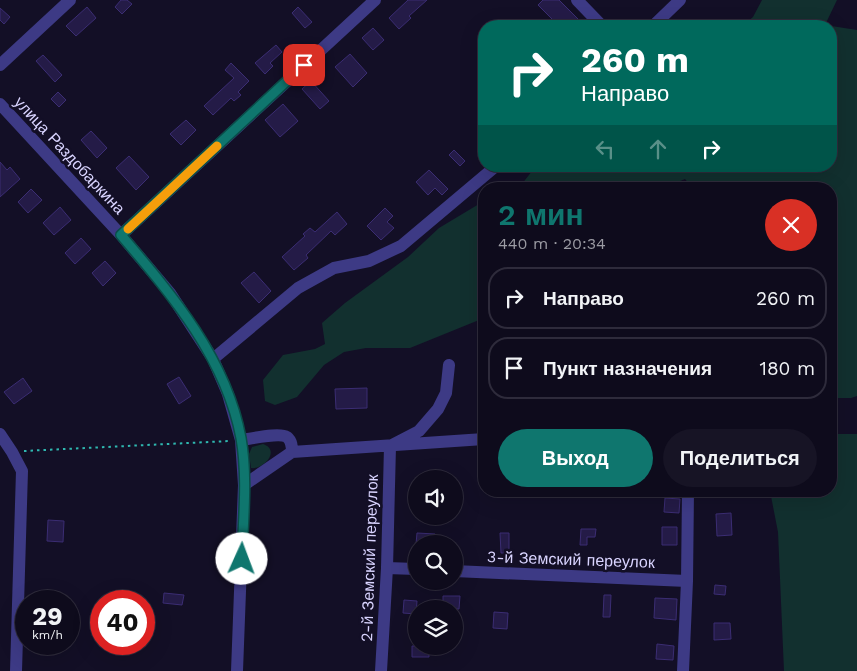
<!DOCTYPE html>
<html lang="ru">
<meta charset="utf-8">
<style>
:root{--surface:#0e0b1c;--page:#171425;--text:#f1f3f6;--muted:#9b9ba3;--line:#2e2b3b;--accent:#0f766e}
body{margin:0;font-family:"Work Sans",sans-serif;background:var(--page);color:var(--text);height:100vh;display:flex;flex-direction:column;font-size:19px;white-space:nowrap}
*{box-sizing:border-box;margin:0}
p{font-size:16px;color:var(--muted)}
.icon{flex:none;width:28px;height:28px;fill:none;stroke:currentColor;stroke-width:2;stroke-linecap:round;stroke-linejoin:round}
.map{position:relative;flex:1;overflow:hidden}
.side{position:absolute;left:478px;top:182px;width:359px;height:315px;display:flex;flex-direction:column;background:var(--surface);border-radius:20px;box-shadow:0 5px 20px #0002,0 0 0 1px var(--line)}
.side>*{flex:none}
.hud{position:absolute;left:478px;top:20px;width:359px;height:152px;border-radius:20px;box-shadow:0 5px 20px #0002,0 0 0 1px var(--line);background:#00695c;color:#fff;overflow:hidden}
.controls{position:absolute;left:408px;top:470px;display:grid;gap:10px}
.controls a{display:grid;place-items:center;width:55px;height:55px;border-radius:50%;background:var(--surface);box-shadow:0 5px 20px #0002,0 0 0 1px var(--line);font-size:25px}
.speed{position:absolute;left:15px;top:590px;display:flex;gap:10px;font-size:25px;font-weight:700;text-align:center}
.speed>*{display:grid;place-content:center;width:65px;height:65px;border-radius:50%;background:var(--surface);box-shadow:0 5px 20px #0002,0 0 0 1px var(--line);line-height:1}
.speed small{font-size:12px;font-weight:400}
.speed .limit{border:8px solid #d22;background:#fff;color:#111}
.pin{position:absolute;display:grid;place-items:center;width:42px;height:42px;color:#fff;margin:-21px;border-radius:10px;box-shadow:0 2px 8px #0006}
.me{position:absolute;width:55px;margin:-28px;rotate:2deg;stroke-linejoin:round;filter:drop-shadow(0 0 4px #0008)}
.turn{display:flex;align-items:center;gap:18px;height:105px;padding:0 20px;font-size:22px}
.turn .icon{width:65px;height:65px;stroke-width:2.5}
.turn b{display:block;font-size:35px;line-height:42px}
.lanes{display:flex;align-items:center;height:48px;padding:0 20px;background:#0003;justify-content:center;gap:25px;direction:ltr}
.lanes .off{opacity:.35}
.round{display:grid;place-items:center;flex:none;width:52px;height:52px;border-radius:26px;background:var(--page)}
.overview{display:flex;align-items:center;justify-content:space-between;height:85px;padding:0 20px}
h1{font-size:30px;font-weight:600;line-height:38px;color:var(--accent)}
.action{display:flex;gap:10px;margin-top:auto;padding:10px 20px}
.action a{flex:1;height:58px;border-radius:30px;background:var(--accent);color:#fff;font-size:20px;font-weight:600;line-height:58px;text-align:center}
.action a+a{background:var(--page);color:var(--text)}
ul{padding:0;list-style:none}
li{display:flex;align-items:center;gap:15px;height:62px;margin:0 10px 8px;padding:0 10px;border:2px solid var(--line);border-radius:20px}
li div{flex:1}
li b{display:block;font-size:19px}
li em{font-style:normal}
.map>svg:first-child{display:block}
.green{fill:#12302f}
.building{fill:#241b47;stroke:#3b2d73}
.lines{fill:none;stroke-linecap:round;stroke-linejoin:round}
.path{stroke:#2fb8b0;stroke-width:2;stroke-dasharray:2.5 4;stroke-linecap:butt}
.minor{stroke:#3d3a85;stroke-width:12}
.route-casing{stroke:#0a4d48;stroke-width:12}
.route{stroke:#0f766e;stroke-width:9}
.slow{stroke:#f59e0b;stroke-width:9}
.labels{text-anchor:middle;stroke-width:5;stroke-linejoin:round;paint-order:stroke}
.street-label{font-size:16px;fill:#d9d4ff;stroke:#130f26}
</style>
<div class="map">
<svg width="857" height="671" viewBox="0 0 857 671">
<rect width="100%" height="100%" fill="#130f26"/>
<path class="green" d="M762,0H837L825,25L857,30V396L851,398H830V189H694L685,179L661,189H518L536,166H830V26H742L753,17Z
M484,201V318L410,348H366L344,352L324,365L297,397L275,405L265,401L263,380L283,355L315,349L325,344L322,323L345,303L408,257L439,228Z
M830,434H857V671H784L778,532L770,491H830Z
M263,444C281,450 264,470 251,468L249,454L252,447Z"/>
<path class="building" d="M121,0H127L132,4L122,14L115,7Z
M408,0H427L409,16L411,18L399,29L389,18Z
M543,0H559L580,21L575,26H559L538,5Z
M87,7L96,18L76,36L66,26Z
M298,7L312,22L305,28L292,13Z
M0,8L10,17L4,24L0,20Z
M373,28L384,40L373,50L362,38Z
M276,45L282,52L270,63L273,66L265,74L255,63Z
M350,54L367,73L353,87L335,67Z
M43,55L62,75L55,82L36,61Z
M231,63L249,81L238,92L241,95L234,101L231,98L213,115L204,106L234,78L225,70Z
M311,81L329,101L320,109L302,89Z
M58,92L66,100L59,107L51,99Z
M283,104L298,121L280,137L265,120Z
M186,120L196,130L181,145L170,134Z
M91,131L107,148L97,158L81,140Z
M454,150L465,161L460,166L449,155Z
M129,156L149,177L136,190L116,168Z
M0,162L7,170L10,167L20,179L0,197Z
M429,170L448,189L442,195L435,188L428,195L416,182Z
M31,189L42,200L28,213L18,202Z
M60,207L71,220L54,235L43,223Z
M385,208L393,216L387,222L394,228L381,240L367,226Z
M337,212L347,224L335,235L331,231L306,255L308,258L294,270L282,257L305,236L303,234L310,228L315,232Z
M81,238L91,249L75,264L65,253Z
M105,261L116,273L103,286L92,273Z
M254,272L271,291L259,303L241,283Z
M179,377L191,396L179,404L167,384Z
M23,378L32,391L14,404L4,392Z
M367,388V408L336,409L335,389Z
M665,498L680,499L679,513L664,512Z
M731,513L732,535L717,536L716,514Z
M48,520L64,521L63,542L47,541Z
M662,527H677V545H662Z
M581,529H596L595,537H587V545H580Z
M417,533L435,534V544H416Z
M500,533H509V553H501Z
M715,585L726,586L725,595L714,594Z
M164,593L184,595L182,605L163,603Z
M604,595H611L610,617H603Z
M443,596H460L459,609H443Z
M655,598L677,599L676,620L654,618Z
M404,600L417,601L416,614L403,613Z
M494,612L508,613L507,629L493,628Z
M714,623H730L731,639L714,640Z
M657,644L674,646L673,660L656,659Z
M412,646H429V657H412Z"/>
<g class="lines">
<path class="path" d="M24,451L229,441"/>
<path class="minor" d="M577,0L602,26
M653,26L680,0
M0,65L70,0
M0,104L121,235L170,293L213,359L228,394L241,440L244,485L237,671
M121,235L375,0
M213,359L298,288L334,268L369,261L401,246L496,166
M0,434L12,452L22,471L16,671
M241,440C251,439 279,432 287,437C292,441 292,447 292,452
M244,485L292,452L484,439
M387,568L416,569
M454,571L687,581
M381,671L387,568L390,446L419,431L438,409L446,393L449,365
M683,671L687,581L688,491"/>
</g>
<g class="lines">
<g class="route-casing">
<path id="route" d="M242,559C243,520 248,478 241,438C226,358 172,295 121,235L304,65"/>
</g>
<use href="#route" class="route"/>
<path class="slow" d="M128,229L217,146"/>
</g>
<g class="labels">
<g class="street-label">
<text transform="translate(70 155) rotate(47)" y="6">улица Раздобаркина</text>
<text transform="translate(369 558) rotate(-88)" y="6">2-й Земский переулок</text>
<text transform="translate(571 559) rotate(2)" y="6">3-й Земский переулок</text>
</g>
</g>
</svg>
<div class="controls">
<a><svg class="icon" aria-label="sound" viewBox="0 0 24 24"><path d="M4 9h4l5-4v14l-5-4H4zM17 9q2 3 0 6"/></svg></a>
<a><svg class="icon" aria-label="search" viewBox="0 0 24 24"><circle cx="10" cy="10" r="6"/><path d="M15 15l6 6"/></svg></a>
<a><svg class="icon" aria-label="layers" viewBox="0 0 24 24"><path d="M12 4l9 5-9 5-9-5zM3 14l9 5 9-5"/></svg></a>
</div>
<div class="speed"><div>29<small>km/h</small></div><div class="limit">40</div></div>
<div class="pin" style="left:304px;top:65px;background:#d93025"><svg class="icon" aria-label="arrive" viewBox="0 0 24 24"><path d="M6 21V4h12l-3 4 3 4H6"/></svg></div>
<svg class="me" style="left:242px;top:559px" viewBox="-20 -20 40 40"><circle r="19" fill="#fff"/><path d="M0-13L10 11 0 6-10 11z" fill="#0f766e"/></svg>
<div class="hud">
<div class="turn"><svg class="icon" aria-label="right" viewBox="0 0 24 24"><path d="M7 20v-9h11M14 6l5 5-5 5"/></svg><div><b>260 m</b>Направо</div></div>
<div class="lanes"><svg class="icon off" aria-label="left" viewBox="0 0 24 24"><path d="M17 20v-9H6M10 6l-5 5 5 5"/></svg><svg class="icon off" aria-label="ahead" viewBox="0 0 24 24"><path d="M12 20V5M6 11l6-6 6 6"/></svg><svg class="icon" aria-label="right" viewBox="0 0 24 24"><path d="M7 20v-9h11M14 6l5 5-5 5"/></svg></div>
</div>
<section class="side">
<div class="overview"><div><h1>2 мин</h1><p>440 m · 20:34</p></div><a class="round" style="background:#d93025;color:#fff"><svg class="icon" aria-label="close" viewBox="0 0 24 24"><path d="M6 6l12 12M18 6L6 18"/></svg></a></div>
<ul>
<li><svg class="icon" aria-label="right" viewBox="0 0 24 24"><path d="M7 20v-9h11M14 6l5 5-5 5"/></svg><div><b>Направо</b></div><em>260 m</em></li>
<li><svg class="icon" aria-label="arrive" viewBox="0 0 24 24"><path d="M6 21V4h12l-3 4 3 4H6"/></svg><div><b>Пункт назначения</b></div><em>180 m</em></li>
</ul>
<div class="action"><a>Выход</a><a>Поделиться</a></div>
</section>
</div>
